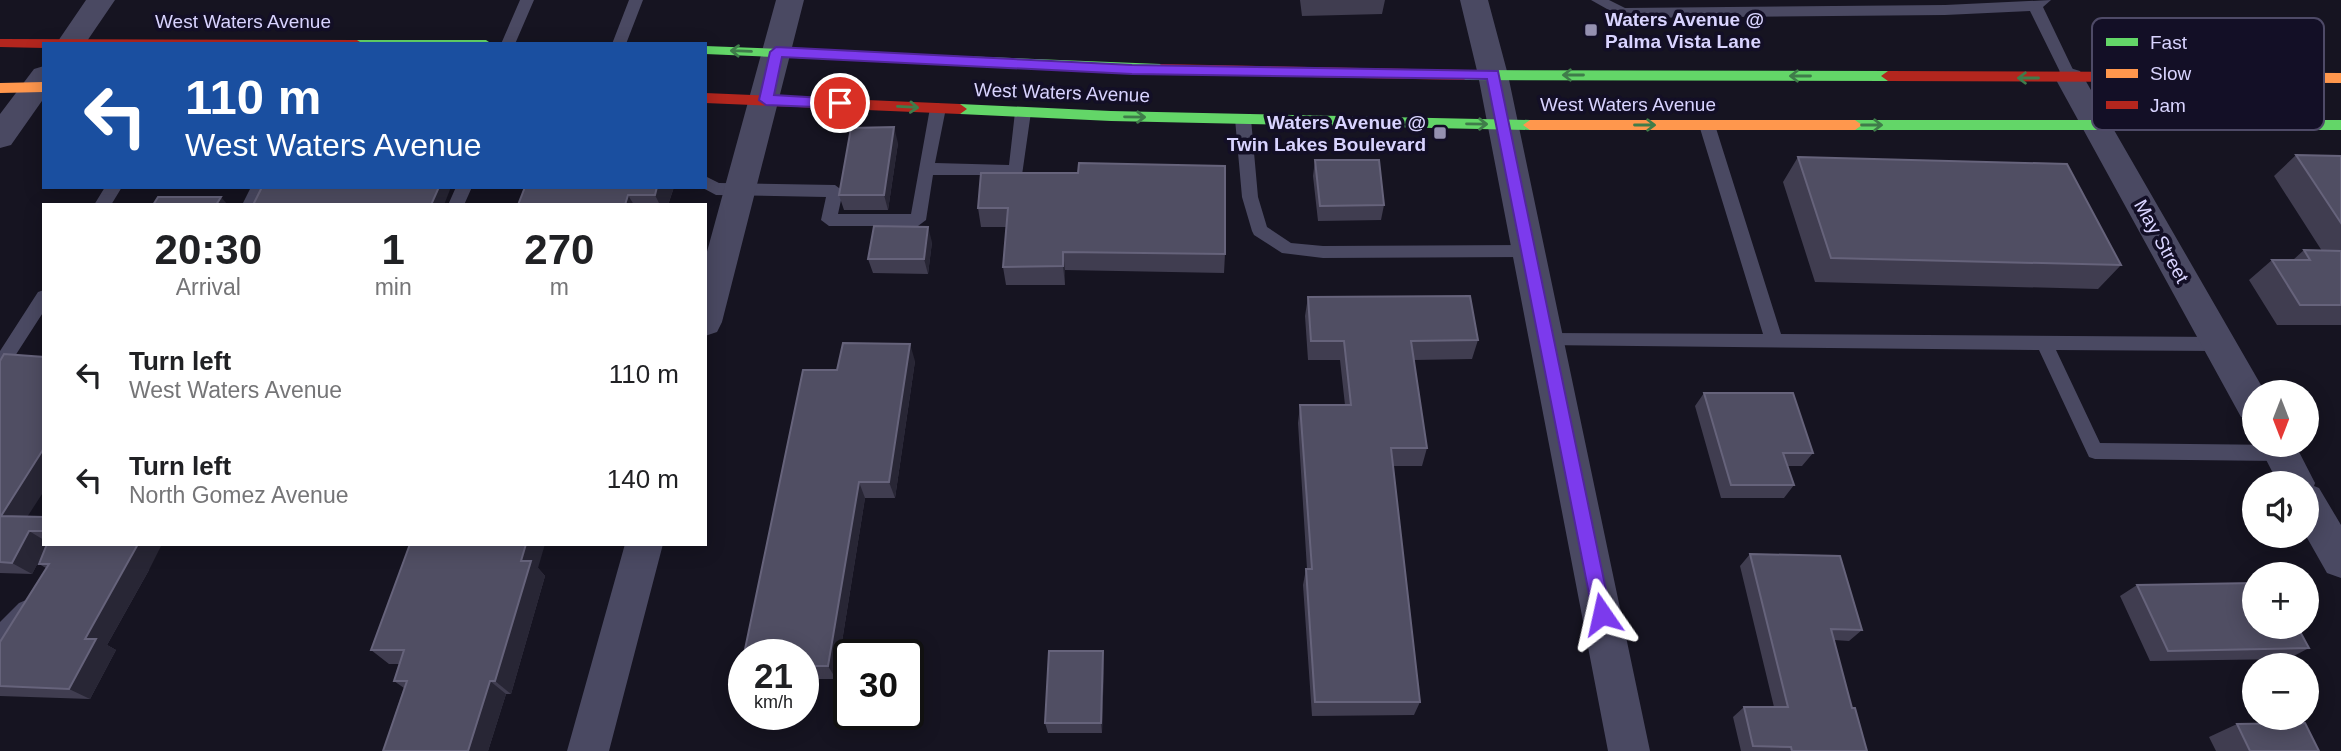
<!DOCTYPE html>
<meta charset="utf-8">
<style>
:root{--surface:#fff;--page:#f2f2f2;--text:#202124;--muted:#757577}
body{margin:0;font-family:Arial,sans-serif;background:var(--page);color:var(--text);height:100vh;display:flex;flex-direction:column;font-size:26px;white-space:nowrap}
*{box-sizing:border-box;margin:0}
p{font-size:23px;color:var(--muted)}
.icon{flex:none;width:38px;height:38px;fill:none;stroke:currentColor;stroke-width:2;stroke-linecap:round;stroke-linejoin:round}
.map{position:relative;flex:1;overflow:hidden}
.sheet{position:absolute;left:42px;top:203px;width:665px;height:343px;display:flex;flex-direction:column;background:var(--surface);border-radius:0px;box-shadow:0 4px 18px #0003}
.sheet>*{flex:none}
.guide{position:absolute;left:42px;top:42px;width:665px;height:147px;border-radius:0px;box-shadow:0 4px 18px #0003;background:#1a4fa0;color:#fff;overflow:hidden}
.needle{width:46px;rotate:180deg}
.tools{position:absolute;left:2242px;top:380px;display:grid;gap:14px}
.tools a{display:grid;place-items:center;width:77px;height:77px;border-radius:50%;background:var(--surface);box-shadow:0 4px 18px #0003;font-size:35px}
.speed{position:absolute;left:728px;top:639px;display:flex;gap:14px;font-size:35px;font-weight:700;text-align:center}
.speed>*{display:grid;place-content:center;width:91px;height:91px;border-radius:50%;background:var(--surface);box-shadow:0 4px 18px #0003;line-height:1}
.speed small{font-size:18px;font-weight:400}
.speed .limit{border:4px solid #111;border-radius:10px;background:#fff;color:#111}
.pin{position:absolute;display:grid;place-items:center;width:60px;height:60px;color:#fff;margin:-30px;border:4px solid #fff;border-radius:50%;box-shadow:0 2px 7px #0007}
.me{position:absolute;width:77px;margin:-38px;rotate:349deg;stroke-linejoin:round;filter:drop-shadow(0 0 5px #0008)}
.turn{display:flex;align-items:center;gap:24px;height:147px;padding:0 28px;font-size:32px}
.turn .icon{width:91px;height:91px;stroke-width:2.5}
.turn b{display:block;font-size:49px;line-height:60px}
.eta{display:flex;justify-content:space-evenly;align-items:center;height:119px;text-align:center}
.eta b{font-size:42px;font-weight:700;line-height:49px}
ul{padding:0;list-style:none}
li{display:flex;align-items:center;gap:21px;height:105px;padding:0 28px}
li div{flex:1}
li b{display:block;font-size:26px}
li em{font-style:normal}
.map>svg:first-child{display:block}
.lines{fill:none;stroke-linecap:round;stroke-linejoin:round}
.lane{fill:#4a4962;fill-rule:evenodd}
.street{fill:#4a4962;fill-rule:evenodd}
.fast{fill:#63d668;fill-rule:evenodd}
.slow{fill:#ff974d;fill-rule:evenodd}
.jam{fill:#b3261e;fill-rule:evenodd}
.wall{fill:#403d50}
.shaded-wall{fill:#282635}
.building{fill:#504e63;stroke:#66637b;stroke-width:2}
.oneway{stroke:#3f7c4a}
.route{fill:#7c3aed;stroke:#51269a;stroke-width:2}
.poi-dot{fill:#9591b1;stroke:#130f26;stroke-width:2.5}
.labels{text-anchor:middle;stroke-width:7;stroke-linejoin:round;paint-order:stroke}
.poi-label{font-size:19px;font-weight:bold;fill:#d9d4ff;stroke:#130f26;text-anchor:start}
.street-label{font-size:19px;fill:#d9d4ff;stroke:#130f26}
.key{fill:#130f26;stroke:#4e4a67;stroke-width:2}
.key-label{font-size:19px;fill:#d9d4ff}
</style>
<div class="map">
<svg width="2341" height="751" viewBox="0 0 2341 751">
<rect width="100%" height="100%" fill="#161421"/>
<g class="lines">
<path class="lane" d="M520,0H534L515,44H501Z
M629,0H643L626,44H612Z
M1591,0H1609L1625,8L1945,5L2051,0L2043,7L2077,78L2075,82H2065L2030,11L1945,15L1623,18Z
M938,103L946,108L935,163L1009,165L1015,112L1018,108H1028L1031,112L1022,175H933L926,220L918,226H829L821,220L826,197L716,195L701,187H705V176L719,183L835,185L843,191L838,214H911L930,108Z
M1243,114L1251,119L1258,197L1267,227L1291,243L1323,246L1529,245L1537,251L1529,257L1323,258L1282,253L1254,235L1252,231L1242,197L1235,119Z
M1707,120L1715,125L1781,334L2220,337L2226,339L2229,344L2226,349L2220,351L2056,350L2100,443L2281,445L2287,447L2290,453L2287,459L2281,461L2095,459L2089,457L2039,350L1541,345L1538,340L1541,335L1547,333L1763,334L1699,125Z
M105,187H122L111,205H94Z
M251,187H267L258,205H242Z
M456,187H472L464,205H448Z
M44,290V311L6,370L0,372V351L38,292Z
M26,600L33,603L36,609C30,622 13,640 0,645V622L19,603Z"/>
<path class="street" d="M86,0H115L85,44H56Z
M776,0H804L722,322L717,332L705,336V259Z
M1460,0H1488L1508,75L1650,751H1608L1478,75Z
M44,66V98L11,145L0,148V114L34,69Z
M2070,68L2080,71L2265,392H2254V421L2241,417L2055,78L2060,71Z
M2258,444H2295L2315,483L2314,486L2319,488L2341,525V578L2327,573L2306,536V483H2278Z
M625,544H663L609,751H567Z"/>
<path class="fast" d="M357,40H486L492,44H351Z
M705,46L1161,64L1168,69L1161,74L705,54Z
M1464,70L1888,71L1895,76L1888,81L1464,80L1457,75Z
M960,104L1111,111L1530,120L1537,125L1530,130L1111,121L960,114L953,109Z
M1855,120H2341V130H1855L1848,125Z"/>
<path class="slow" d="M2167,72L2341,73V83L2167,82L2160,77Z
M44,82V92L0,93V83Z
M1530,120H1855L1862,125L1855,130H1530L1523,125Z"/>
<path class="jam" d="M0,39L357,40L363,44H44V48L0,47Z
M1161,64L1464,70L1471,75L1464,80L1161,74L1154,69Z
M1888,71L2167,72L2174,77L2167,82L1888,81L1881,76Z
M705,93L960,104L967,109L960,114L705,103Z"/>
</g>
<path class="wall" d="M1300,0H1385L1382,14L1302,16Z
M898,143L888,210H844L839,195Z
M2296,155L2341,156V325H2277L2249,280L2272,260H2293L2304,250L2322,251L2274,176Z
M1798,157L2121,265L2098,289L1815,282L1783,182Z
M1315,160L1384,205L1381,220L1318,221L1313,176Z
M981,173L1225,254L1224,273L1065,270V285H1006L1003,267L1006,227H981L978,208Z
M674,187L668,205H518Z
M932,242L928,274L873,273L868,259Z
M1308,297L1478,340L1472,359L1414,360L1427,448L1422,466H1393L1420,702L1414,715L1312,716L1303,585L1306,569H1307L1298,423L1300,405H1345L1340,360H1308L1305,316Z
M0,361L28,516L44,517V544L149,570L107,645L116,650L90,699L0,696V642L46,568L39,564L45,549L32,574L0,573Z
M915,361L895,498H865L836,679H803V654L837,370Z
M1704,393L1813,453L1802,466H1787L1794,485L1784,498H1721L1695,406Z
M1750,554L1862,630L1849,641L1834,640L1852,708L1867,751H1741L1733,717L1744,707H1774L1740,566Z
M538,568L545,576L511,694H506L488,751H383L404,688L394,681L400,664H389L371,650Z
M2137,585L2309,648L2288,659L2150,661L2120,596Z
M1104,662L1102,733H1048L1045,723Z
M2237,724L2319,751H2216L2209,737Z"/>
<path class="shaded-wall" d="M894,127L898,143L888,210L884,195Z
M439,187H451L444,205H431Z
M657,187H674L668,205H660L655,195Z
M628,195L634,205H625Z
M221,197L228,205H216Z
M928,227L932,242L928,274L924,259Z
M1063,252L1065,270V285L1063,266Z
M910,344L915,361L895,498L889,482Z
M44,448V491L20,528L1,516Z
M859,482L865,498L836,679L828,666Z
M29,531L44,540V544H48L32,574L12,563Z
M138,544H162L149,570L107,645L116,650L90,699L69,689L85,639Z
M526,544H545L538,568L545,576L511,694L495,681L521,561Z
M1103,651L1104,662L1102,733L1101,723Z
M490,681L506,694L488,751H468Z"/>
<path class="building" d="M894,127L884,195H839L851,128Z
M2296,155L2341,156V223Z
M1798,157L2067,164L2121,265L1831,258Z
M1315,160H1379L1384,205L1320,206Z
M1079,163L1225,166V254L1063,252V266L1003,267L1008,208H978L981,173H1078Z
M262,187H439L431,205H253Z
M525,187H657L655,195H628L625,205H518Z
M158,197H221L216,205H153Z
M874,226L928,227L924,259H868Z
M2304,250L2341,251V305H2300L2272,260H2310Z
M1470,296L1478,340L1411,341L1427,448H1391L1420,702H1315L1306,569H1312L1300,405H1351L1344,341H1311L1308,297Z
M843,343L910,344L889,482H859L828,666H803V654H744L803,370H837Z
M4,354L44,357V448L1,516L44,517V531H29L12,563L0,562V361Z
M1704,393H1793L1813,453H1783L1794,485H1731Z
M47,544H138L85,639H96L69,689L0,686V642L49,564H39Z
M410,544H526L521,561H531L495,681H490L468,751H383L407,681H394L404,650H371Z
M1750,554L1840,556L1862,630L1831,629L1852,708H1855L1867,751H1792L1791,747L1753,746L1744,707H1788Z
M2254,583V626H2297L2309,648L2168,651L2137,585Z
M1049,651H1103L1101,723H1045Z
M2305,723L2319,751H2250L2237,724Z"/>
<defs><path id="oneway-shaft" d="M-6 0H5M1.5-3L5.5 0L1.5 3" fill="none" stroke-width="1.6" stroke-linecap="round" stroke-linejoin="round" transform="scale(1.75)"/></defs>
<g class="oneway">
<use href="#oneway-shaft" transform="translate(741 51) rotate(-178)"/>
<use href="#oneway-shaft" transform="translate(1573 75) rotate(-180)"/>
<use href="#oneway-shaft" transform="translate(1800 76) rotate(-180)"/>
<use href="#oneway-shaft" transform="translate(2028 78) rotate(-180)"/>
<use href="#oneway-shaft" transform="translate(908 107) rotate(3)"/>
<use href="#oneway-shaft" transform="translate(1135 117) rotate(1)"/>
<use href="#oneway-shaft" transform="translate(1477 124) rotate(1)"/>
<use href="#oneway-shaft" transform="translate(1645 125)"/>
<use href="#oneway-shaft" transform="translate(1872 125)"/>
</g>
<path class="route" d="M776,47L1132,65L1498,71L1611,614L1608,620L1602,622L1595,620L1593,614L1487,79L1132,74L782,57L774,95L840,99L846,103L840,108L766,105L759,100L770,52Z"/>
<g class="poi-dot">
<rect x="1584" y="23" width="14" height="14" rx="3.5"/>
<rect x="1433" y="126" width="14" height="14" rx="3.5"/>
</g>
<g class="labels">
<g class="poi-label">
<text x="1605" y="26">Waters Avenue @<tspan x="1605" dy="22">Palma Vista Lane</tspan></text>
<text x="1426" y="129" text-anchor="end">Waters Avenue @<tspan x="1426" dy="22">Twin Lakes Boulevard</tspan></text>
</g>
<g class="street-label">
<text x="243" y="28">West Waters Avenue</text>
<text transform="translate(1062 92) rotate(2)" y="7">West Waters Avenue</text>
<text x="1628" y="111">West Waters Avenue</text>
<text transform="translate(2162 241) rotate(61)" y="7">May Street</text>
</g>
</g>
<rect x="2092" y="18" width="232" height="112" rx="10" class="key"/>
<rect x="2106" y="38" width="32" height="8" fill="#63d668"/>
<rect x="2106" y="69" width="32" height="9" fill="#ff974d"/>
<rect x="2106" y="101" width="32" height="8" fill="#b3261e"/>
<g class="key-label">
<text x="2150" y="49">Fast</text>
<text x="2150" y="80">Slow</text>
<text x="2150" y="112">Jam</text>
</g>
</svg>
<div class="tools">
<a><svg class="needle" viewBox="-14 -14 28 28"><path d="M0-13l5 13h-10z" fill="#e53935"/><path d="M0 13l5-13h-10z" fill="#757577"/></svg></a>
<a><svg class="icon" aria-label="sound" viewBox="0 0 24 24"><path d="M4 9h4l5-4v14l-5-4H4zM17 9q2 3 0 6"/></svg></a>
<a>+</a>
<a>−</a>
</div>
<div class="speed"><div>21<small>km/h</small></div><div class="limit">30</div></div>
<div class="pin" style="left:840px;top:103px;background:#d93025"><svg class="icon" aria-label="arrive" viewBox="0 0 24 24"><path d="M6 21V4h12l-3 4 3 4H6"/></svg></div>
<svg class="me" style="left:1602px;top:614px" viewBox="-20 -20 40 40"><path d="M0-17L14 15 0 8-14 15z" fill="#7c3aed" stroke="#fff" stroke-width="4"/></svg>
<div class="guide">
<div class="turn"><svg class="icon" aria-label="left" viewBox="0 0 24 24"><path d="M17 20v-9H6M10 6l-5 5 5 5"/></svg><div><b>110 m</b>West Waters Avenue</div></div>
</div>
<section class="sheet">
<div class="eta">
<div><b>20:30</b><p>Arrival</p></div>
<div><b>1</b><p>min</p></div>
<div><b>270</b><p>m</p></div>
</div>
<ul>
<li><svg class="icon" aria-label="left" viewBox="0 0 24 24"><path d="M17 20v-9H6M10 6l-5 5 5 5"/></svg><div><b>Turn left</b><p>West Waters Avenue</p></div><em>110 m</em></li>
<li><svg class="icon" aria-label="left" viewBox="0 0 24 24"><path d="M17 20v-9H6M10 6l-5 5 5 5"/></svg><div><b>Turn left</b><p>North Gomez Avenue</p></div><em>140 m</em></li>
</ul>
</section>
</div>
